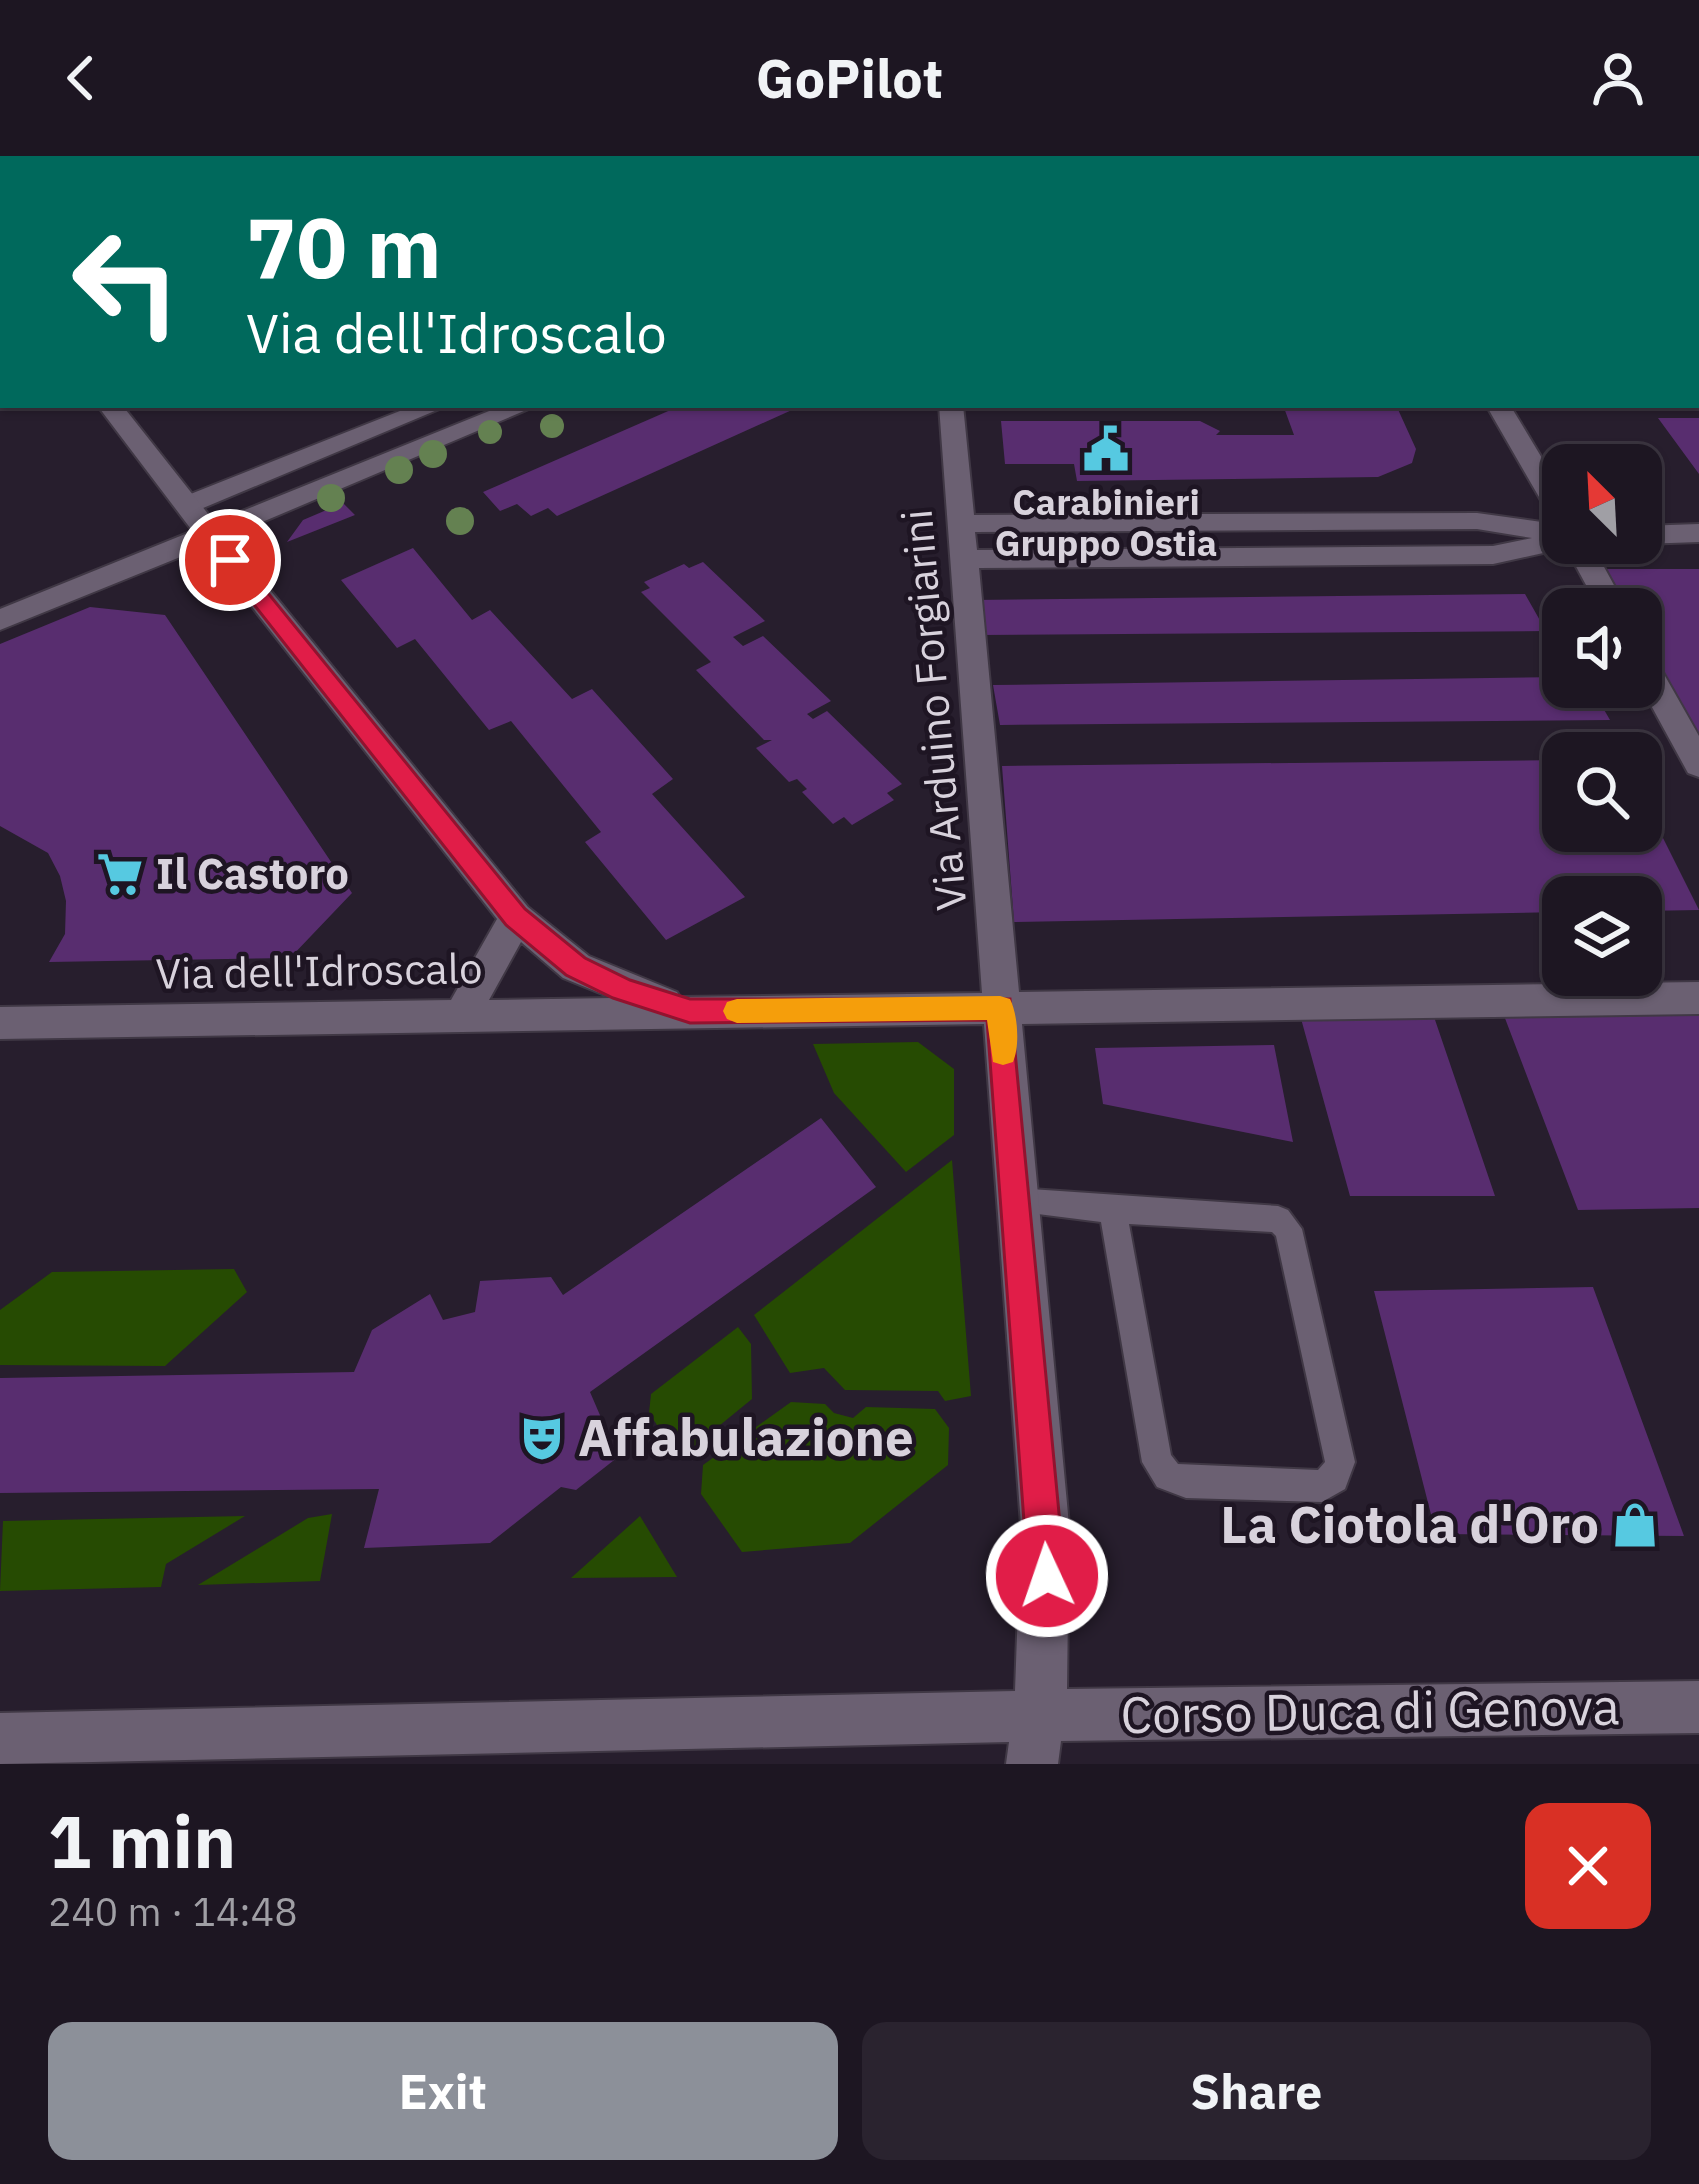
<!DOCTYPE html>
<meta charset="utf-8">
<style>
:root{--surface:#1d1622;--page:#2a232f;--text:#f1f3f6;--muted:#a09fa5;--line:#3b3540;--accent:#8c9099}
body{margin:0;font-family:"IBM Plex Sans",sans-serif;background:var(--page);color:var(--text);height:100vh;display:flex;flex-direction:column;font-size:45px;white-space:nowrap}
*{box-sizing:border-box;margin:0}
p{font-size:39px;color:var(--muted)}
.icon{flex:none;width:66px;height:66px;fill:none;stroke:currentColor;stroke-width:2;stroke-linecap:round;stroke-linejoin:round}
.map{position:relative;height:1608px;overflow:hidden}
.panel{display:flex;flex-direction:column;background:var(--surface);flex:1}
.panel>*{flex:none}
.banner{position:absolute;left:0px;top:0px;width:1701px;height:252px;box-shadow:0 3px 9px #0004,0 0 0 3px var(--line);background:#00695c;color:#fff;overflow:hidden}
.needle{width:78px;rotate:336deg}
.fabs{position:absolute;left:1542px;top:288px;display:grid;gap:24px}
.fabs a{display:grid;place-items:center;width:120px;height:120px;border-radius:24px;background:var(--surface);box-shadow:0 3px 9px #0004,0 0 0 3px var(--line);font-size:60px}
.pin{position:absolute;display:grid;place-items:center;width:102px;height:102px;color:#fff;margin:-51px;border:6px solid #fff;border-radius:50%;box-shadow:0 3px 12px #0007}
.me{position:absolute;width:132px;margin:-66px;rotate:357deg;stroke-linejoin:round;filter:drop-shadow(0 0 9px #0008)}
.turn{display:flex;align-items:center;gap:42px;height:252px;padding:0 48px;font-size:54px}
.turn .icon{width:156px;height:156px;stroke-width:2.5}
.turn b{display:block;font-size:84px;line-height:102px}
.round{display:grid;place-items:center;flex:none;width:126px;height:126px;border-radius:24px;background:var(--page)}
.overview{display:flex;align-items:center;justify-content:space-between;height:204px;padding:0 48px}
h1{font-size:72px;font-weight:700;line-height:90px}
.action{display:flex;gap:24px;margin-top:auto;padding:24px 48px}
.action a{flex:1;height:138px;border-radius:24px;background:var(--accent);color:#fff;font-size:48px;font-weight:700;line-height:138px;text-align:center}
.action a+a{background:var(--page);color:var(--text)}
header{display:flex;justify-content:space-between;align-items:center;height:156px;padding:0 48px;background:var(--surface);font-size:54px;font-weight:700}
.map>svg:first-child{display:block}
.green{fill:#264b02}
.building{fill:#582d6f}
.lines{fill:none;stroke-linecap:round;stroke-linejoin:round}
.lane-casing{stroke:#403845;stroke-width:4}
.street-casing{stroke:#403845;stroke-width:4}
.secondary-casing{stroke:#403845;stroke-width:4}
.lane{fill:#6b6072;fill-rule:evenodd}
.street{fill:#6b6072;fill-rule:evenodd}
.secondary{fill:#6b6072;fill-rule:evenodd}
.tree{fill:#648151}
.route{fill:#e11d48;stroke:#92132f;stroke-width:3}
.slow{fill:#f59e0b}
.labels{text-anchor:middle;stroke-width:9;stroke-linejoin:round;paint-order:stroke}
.far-poi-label{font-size:36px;font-weight:bold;fill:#d8d2dc;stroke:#1e1523}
.street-label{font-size:42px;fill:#d8d2dc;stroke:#1e1523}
.poi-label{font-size:42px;font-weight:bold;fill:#d8d2dc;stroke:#1e1523;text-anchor:start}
.near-poi-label{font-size:51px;font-weight:bold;fill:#d8d2dc;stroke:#1e1523;text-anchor:start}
.near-street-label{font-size:51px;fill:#d8d2dc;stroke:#1e1523}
</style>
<header><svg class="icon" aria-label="back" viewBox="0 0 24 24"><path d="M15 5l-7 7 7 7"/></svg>GoPilot<svg class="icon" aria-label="person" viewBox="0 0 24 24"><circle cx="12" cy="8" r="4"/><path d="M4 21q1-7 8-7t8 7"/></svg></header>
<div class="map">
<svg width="1699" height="1608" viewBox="0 0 1699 1608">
<rect width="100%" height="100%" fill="#271e2d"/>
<path class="green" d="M918,886L954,913V979L906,1016L834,937L813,888Z
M952,1004L971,1240L945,1245L938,1235L845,1234L824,1212L790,1217L754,1159Z
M234,1113L247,1136L165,1210L0,1209V1154L52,1116Z
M738,1171L751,1188L752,1243L692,1292L673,1293L649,1257L651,1238Z
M791,1246L825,1248L834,1257L853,1262L866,1251L935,1253L949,1272L948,1309L850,1387L742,1396L701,1338L703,1309Z
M332,1358L320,1425L198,1429L308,1362Z
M245,1360L166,1408L161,1431L0,1435L3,1365Z
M640,1360L677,1421L571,1422Z"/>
<path class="building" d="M682,249H803L557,360L548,352L531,360L517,348L500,355L483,336Z
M1283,249H1396L1416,293L1412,307L1378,321L1077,325L1074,308H1005L1001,265H1200L1220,275L1216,279H1294Z
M1658,262H1699V318Z
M343,347L355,359L287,386L303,364Z
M413,392L472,464L490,454L572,543L592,533L673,623L652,638L745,741L666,784L585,686L601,676L511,565L489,574L415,483L397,492L341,424Z
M703,406L765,465L733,481L743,490L763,480L831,545L807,558L813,563L827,555L902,628L887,637L894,644L852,669L844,661L833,668L802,636L807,633L797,623L789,626L756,592L772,584H764L696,514L711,506L641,436L650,432L644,426L684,408L689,412Z
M1606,413H1699V578L1641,476V453H1628Z
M1525,438L1546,475L979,479L972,444Z
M90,451L165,459L352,737L290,802L49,806L65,778L66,745L60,720L48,697L0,670V488Z
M1563,521V531H1591L1610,564L1000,569L993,529Z
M1563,604V675H1641V638L1699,754L1641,755V741H1563V756L1014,766L1002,610Z
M1699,854V1052L1578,1054L1503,857Z
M1432,855L1495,1040H1350L1300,859Z
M1274,889L1293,986L1103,948L1095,892Z
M821,962L876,1031L590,1236L618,1301L576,1334L561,1331L490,1387L364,1392L379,1333L0,1337V1222L354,1216L372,1174L430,1138L443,1164L475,1156L480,1125L551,1121L563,1139Z
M1593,1131L1684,1380L1436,1378L1374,1135Z"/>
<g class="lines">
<g class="lane-casing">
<path id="lane" d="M1016,1032L1278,1050L1288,1054L1302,1073L1355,1306L1345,1333L1322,1346L1186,1342L1157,1331L1142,1306L1101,1066L1006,1054L1002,1045L1006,1036ZM1129,1068L1272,1076L1276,1080L1325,1306L1318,1314L1178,1308L1171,1299Z"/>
</g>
<g class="street-casing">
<path id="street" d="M471,0H499L469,3Z
M592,0H615L617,3H594Z
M649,0H671L673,3H651Z
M1048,0H1073L1046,3Z
M1115,0H1141L1113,3Z
M1188,0H1212L1214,3H1190Z
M3,140V154L0,155V141Z
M415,249H449L196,355L187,357L174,349L178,343Z
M504,249H538L227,381L528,751L589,800L677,836L680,841L982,837L939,249H963L974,359L1477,357L1563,369V387H1591L1627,453H1599L1566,392L1493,408L979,412L1019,836L1699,826V858L1022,868L1069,1369L1067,1533L1699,1525V1577L1061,1585L1058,1608H1006L1009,1586L0,1608V1557L1015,1535L1021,1369L984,868L0,883V851L451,844L497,763L205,391L0,474V453ZM1477,373L1532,382L1493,390L977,394L975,376ZM521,786L563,822L612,842L489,844Z
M1486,249H1510L1563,337V368L1550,360Z
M1699,368V386L1641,388L1639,387L1641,370Z
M1641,494L1652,497L1699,580V621L1688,617L1641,531Z"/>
</g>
<g class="secondary-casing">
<path id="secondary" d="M1510,0H1536L1538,3H1512Z
M1666,0H1690L1664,3Z
M1698,64H1699V76H1698Z
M0,98H3V114H0Z
M97,249H122L220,373L224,379L220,385H200Z"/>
</g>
<use href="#lane" class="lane"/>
<use href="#street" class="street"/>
<use href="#secondary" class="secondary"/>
</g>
<g class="tree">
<circle cx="552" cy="270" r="12"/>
<circle cx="490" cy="276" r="12"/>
<circle cx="433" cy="298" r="14"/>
<circle cx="399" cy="314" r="14"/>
<circle cx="331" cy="342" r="14"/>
<circle cx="460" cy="365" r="14"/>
</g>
<path class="route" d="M230,397L237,399L525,753L585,802L630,824L690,843H1010L1065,1420L1060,1433L1047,1438L1034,1433L1028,1420L987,864L690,867L613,842L566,819L506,769L222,408V399Z"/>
<path class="slow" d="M1000,840L1010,843C1018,859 1020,890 1013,906L1003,909L993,906L987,864L737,867L727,863L723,855L727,846L737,843Z"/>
<defs>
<g id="civic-bare" transform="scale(3.6)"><path d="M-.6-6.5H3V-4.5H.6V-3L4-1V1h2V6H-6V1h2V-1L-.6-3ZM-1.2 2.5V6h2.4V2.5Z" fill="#56c9e1" stroke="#1e1523" stroke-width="2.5" paint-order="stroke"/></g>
<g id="supermarket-bare" transform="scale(3.6)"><path d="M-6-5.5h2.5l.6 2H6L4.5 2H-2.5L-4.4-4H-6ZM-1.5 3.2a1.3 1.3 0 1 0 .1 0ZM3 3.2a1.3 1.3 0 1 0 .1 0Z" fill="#56c9e1" stroke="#1e1523" stroke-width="2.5" paint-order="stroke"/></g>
<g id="theatre-bare" transform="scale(3.6)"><path d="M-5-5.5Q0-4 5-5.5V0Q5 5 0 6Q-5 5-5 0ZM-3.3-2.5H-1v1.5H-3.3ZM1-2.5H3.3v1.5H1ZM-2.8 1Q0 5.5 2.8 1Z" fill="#56c9e1" stroke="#1e1523" stroke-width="2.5" paint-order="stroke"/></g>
<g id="shop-bare" transform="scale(3.6)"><path d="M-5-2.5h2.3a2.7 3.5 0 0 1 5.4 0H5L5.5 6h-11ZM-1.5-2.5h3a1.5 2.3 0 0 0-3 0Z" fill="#56c9e1" stroke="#1e1523" stroke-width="2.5" paint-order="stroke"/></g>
</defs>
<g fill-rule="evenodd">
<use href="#civic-bare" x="1106" y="293"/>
<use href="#supermarket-bare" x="120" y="718"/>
<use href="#theatre-bare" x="542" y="1282"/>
<use href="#shop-bare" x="1635" y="1369"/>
</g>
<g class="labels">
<g class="far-poi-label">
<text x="1106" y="359">Carabinieri<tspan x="1106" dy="41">Gruppo Ostia</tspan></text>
</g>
<g class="street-label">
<text transform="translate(934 554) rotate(-95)" y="15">Via Arduino Forgiarini</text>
<text transform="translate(319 815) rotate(-1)" y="15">Via dell'Idroscalo</text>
</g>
<g class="poi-label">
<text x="156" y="733">Il Castoro</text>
</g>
<g class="near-poi-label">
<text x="578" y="1300">Affabulazione</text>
<text x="1599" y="1387" text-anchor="end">La Ciotola d'Oro</text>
</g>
<g class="near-street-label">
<text transform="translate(1370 1555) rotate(-1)" y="18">Corso Duca di Genova</text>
</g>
</g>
</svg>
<div class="fabs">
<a><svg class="needle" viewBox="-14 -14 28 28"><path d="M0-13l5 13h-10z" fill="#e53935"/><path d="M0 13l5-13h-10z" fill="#a09fa5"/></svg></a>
<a><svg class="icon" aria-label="sound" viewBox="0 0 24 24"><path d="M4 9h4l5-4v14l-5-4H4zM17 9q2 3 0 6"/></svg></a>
<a><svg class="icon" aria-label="search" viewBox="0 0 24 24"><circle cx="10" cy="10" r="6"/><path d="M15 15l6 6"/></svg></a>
<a><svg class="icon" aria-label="layers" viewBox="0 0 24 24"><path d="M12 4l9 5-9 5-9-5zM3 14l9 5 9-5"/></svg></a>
</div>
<div class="pin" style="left:230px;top:404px;background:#d93025"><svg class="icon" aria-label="arrive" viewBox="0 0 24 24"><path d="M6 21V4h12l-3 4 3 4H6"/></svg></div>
<svg class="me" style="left:1047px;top:1420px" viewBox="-20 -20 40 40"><circle r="17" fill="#e11d48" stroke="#fff" stroke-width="3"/><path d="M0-11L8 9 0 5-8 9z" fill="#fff"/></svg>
<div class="banner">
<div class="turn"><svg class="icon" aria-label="left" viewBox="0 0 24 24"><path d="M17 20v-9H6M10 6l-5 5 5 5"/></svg><div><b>70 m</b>Via dell'Idroscalo</div></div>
</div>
</div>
<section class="panel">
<div class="overview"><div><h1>1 min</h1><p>240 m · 14:48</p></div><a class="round" style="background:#d93025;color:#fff"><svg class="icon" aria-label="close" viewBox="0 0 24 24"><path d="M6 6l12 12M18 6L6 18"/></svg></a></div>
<div class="action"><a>Exit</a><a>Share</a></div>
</section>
